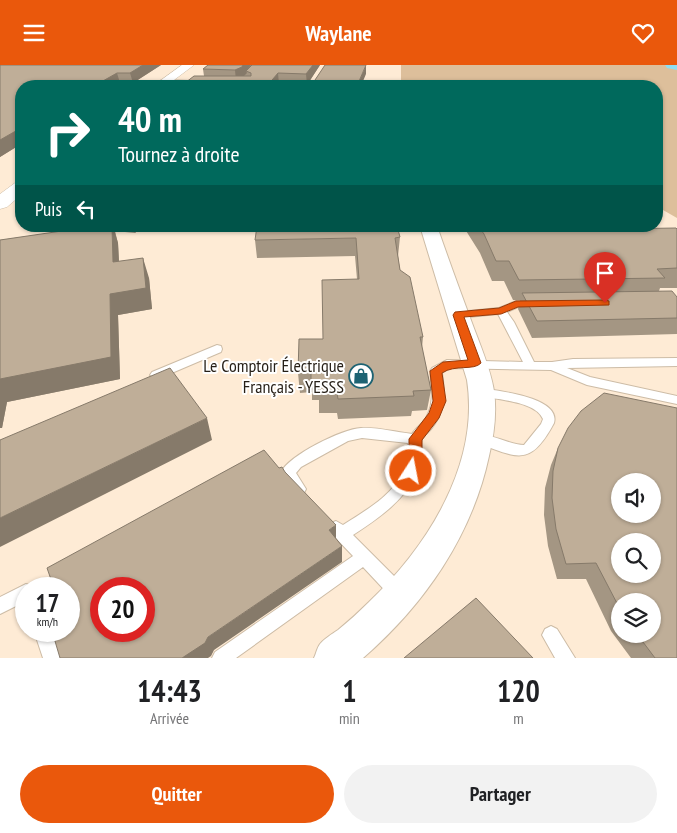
<!DOCTYPE html>
<html lang="fr">
<meta charset="utf-8">
<style>
:root{--surface:#fff;--page:#f2f2f2;--text:#202124;--muted:#757577;--accent:#ea580c}
body{margin:0;font-family:"PT Sans Narrow",sans-serif;background:var(--page);color:var(--text);height:100vh;display:flex;flex-direction:column;font-size:19px;white-space:nowrap}
*{box-sizing:border-box;margin:0}
p{font-size:16px;color:var(--muted)}
.icon{flex:none;width:28px;height:28px;fill:none;stroke:currentColor;stroke-width:2;stroke-linecap:round;stroke-linejoin:round}
.map{position:relative;height:593px;overflow:hidden}
.panel{display:flex;flex-direction:column;background:var(--surface);flex:1}
.panel>*{flex:none}
.top-card{position:absolute;left:15px;top:15px;width:648px;height:152px;border-radius:20px;box-shadow:0 1px 4px #0004;background:#00695c;color:#fff;overflow:hidden}
.buttons{position:absolute;left:611px;top:408px;display:grid;gap:10px}
.buttons a{display:grid;place-items:center;width:50px;height:50px;border-radius:50%;background:var(--surface);box-shadow:0 1px 4px #0004;font-size:25px}
.speed{position:absolute;left:15px;top:512px;display:flex;gap:10px;font-size:25px;font-weight:700;text-align:center}
.speed>*{display:grid;place-content:center;width:65px;height:65px;border-radius:50%;background:var(--surface);box-shadow:0 1px 4px #0004;line-height:1}
.speed small{font-size:12px;font-weight:400}
.speed .limit{border:8px solid #d22;background:#fff;color:#111}
.pin{position:absolute;display:grid;place-items:center;width:42px;height:42px;color:#fff;margin:-51px -21px;border-radius:50% 50% 50% 0;rotate:-45deg;box-shadow:0 0 5px #0007}
.pin .icon{rotate:45deg}
.me{position:absolute;width:55px;margin:-28px;rotate:11deg;stroke-linejoin:round;filter:drop-shadow(0 0 4px #0008)}
.turn{display:flex;align-items:center;gap:18px;height:105px;padding:0 20px;font-size:22px}
.turn .icon{width:65px;height:65px;stroke-width:2.5}
.turn b{display:block;font-size:35px;line-height:42px}
.then{display:flex;align-items:center;height:48px;padding:0 20px;background:#0003;gap:10px;font-size:19px}
.eta{display:flex;justify-content:space-evenly;align-items:center;height:85px;text-align:center}
.eta b{font-size:30px;font-weight:600;line-height:35px}
.primary-button{display:flex;gap:10px;margin-top:auto;padding:10px 20px}
.primary-button a{flex:1;height:58px;border-radius:30px;background:var(--accent);color:#fff;font-size:20px;font-weight:600;line-height:58px;text-align:center}
.primary-button a+a{background:var(--page);color:var(--text)}
header{display:flex;justify-content:space-between;align-items:center;height:65px;padding:0 20px;background:var(--accent);color:#fff;font-size:22px;font-weight:600}
.map>svg:first-child{display:block}
.green{fill:#ddbf9b}
.lines{fill:none;stroke-linecap:round;stroke-linejoin:round}
.river{fill:#8edef3;fill-rule:evenodd}
.service-casing{stroke:#cdbca6;stroke-width:2}
.minor-casing{stroke:#cdbca6;stroke-width:2}
.tertiary-casing{stroke:#cdbca6;stroke-width:1}
.service{fill:#fff;fill-rule:evenodd}
.minor{fill:#fff;fill-rule:evenodd}
.tertiary{fill:#fff;fill-rule:evenodd}
.wall{fill:#a49683;fill-rule:evenodd}
.shaded-wall{fill:#867a6a}
.building{fill:#bfae98;stroke:#867a6a;fill-rule:evenodd}
.route{fill:#ea580c;stroke:#983908}
.labels{text-anchor:middle;stroke-width:4;stroke-linejoin:round;paint-order:stroke}
.poi-label{font-size:18px;fill:#261f17;stroke:#fff;text-anchor:end}
</style>
<header><svg class="icon" aria-label="menu" viewBox="0 0 24 24"><path d="M4 6h16M4 12h16M4 18h16"/></svg>Waylane<svg class="icon" aria-label="heart" viewBox="0 0 24 24"><path d="M12 20l-8-8c-3-5 5-10 8-4 3-6 11-1 8 4z"/></svg></header>
<div class="map">
<svg width="677" height="593" viewBox="0 0 677 593">
<rect width="100%" height="100%" fill="#feebd5"/>
<path class="green" d="M401,0H677V153L656,141V21H401Z"/>
<g class="lines">
<path class="river" d="M665,0H677V5L667,3Z"/>
<g class="service-casing">
<path id="service" d="M516,236H533L538,239L533,242H518L507,247L514,257L534,297H552L573,294L677,293V301L567,303L590,312L677,331V339L587,320L551,305L449,303L442,308C445,328 446,345 432,363C429,367 424,370 422,374C418,384 422,395 418,405C406,435 379,453 353,470L404,521L406,527L404,533L398,535L392,533L363,502L236,593H212L215,587L353,491L331,468L328,463L331,458L336,456L343,460C365,446 397,428 405,402C408,394 407,386 408,378L362,373L348,376L301,402L296,408L306,424L304,428C292,432 286,416 281,407C290,390 342,364 361,363C377,362 395,367 412,369C415,364 419,361 423,357C435,342 432,324 430,306L432,303L447,295L523,297L498,249L458,253L453,250L458,247L499,243Z
M217,280L221,281L222,284L221,287L160,313L156,314L150,310L152,307Z
M481,323C498,326 561,332 554,358C529,405 516,391 474,377L472,373L474,369C485,366 509,380 524,380L541,359L543,354C535,335 494,335 477,330L475,327L477,324Z
M26,519L32,521L33,524H26V536L0,549V532Z
M551,561L557,564L575,593H555L542,570L545,564Z
M34,566H52L61,593H43Z"/>
</g>
<g class="minor-casing">
<path id="minor" d="M164,15L246,18L251,21L160,20V16Z
M420,161H437C448,193 460,226 472,258C480,280 490,302 494,326C497,348 494,370 489,391C472,471 424,540 363,593H314C316,589 317,583 320,579C324,574 332,569 338,565C349,556 359,547 369,537C428,481 480,399 467,315Z"/>
</g>
<g class="tertiary-casing">
<path id="tertiary" d="M182,0H194L166,21H153Z
M21,117V130L7,142L0,144V129L15,118Z"/>
</g>
<use href="#service" class="service"/>
<use href="#minor" class="minor"/>
<use href="#tertiary" class="tertiary"/>
</g>
<path class="wall" d="M0,0H161L133,18H120L115,21H21V79L0,92Z
M208,0H320L307,20L279,19L204,11L203,4Z
M21,140V156L16,144Z
M43,161H141L135,168L115,166L118,178L119,196L149,213L152,244L118,250L120,314L7,337L2,363L0,175L78,164Z
M463,161H611L613,164H677V223H660L659,226L677,232V269L532,273L518,244L520,235H513L504,216H492L480,188Z
M400,172L398,191L400,205L423,272L422,283L431,325L427,345L412,346L411,351L338,354L337,348H319V335H312V327L300,328L298,308L323,274L357,214L355,191L257,193L255,175Z
M558,383L677,593H631L611,566L586,514H557L548,481L544,450L545,423L551,400ZM620,536L652,569H620Z"/>
<path class="shaded-wall" d="M143,0H161L133,18L130,8Z
M243,0H251L246,6L247,8L243,12L236,16L235,5Z
M313,0H320L307,20L306,9Z
M366,0V9L361,21H357Z
M117,8L120,18L115,21H94Z
M278,8L279,19L277,21H267Z
M21,63V79L0,92V75Z
M112,161H113L118,178L120,218L113,197Z
M133,161H141L135,168Z
M143,193L149,213L152,244L118,250L120,314L7,337L2,363H0V314L110,229Z
M207,353L212,375L0,482V453Z
M336,460V476L329,465Z
M342,481V497L214,585L211,591L208,593H182L208,572Z"/>
<path class="building" d="M0,0H143L130,8H117L94,21H21V63L0,75Z
M208,0H243L242,2L235,5L203,4Z
M252,0H313L306,9L278,8L267,21H181L194,11H251V8L246,6Z
M325,0H366L357,21H311Z
M21,140V144H16Z
M96,161H112L113,197L143,193L146,223L110,229L111,292L0,314V175Z
M257,161H397L400,172L395,173L400,205L410,212L423,272H420L431,325L413,326L414,331L338,334L337,328H318V315H311V307L298,308L299,274H323L322,215L359,214L356,173L255,175Z
M478,161H611L613,164L676,163L677,164V203L657,204L665,213L519,215L509,196H496L484,169Z
M672,226L677,232V253L537,256L522,228Z
M170,303L207,353L0,453V375Z
M604,328L677,343V593H655L637,569H652V536H620V544L596,498L566,499L556,464L552,433L553,406L558,383L568,363L581,346ZM620,416H652V449H620ZM620,476H652V509H620Z
M264,385L279,403L282,402L285,407L336,460L329,465L342,481L208,572L205,578L182,593H60L52,566H69V524H52L54,523L47,503ZM101,524H144V566H101Z
M476,533L533,593H404Z"/>
<path class="route" d="M605,235L609,236V240L518,242L501,249L464,252L481,298C474,306 455,299 442,308L446,336L439,353L422,375V386L416,410L411,412L406,410L404,406L409,386V374L429,348L433,336L430,306L443,297L468,295L453,250L455,247L499,243L516,236Z"/>
<defs>
<g id="shop-ring" transform="scale(1.25)"><circle r="9.5" fill="#fff" stroke="#1d6373" stroke-width="1.5"/><path d="M-5-2.5h2.3a2.7 3.5 0 0 1 5.4 0H5L5.5 6h-11ZM-1.5-2.5h3a1.5 2.3 0 0 0-3 0Z" fill="#1d6373"/></g>
</defs>
<g fill-rule="evenodd">
<use href="#shop-ring" x="361" y="311"/>
</g>
<g class="labels">
<g class="poi-label">
<text x="344" y="307">Le Comptoir Électrique<tspan x="344" dy="21">Français - YESSS</tspan></text>
</g>
</g>
</svg>
<div class="buttons">
<a><svg class="icon" aria-label="sound" viewBox="0 0 24 24"><path d="M4 9h4l5-4v14l-5-4H4zM17 9q2 3 0 6"/></svg></a>
<a><svg class="icon" aria-label="search" viewBox="0 0 24 24"><circle cx="10" cy="10" r="6"/><path d="M15 15l6 6"/></svg></a>
<a><svg class="icon" aria-label="layers" viewBox="0 0 24 24"><path d="M12 4l9 5-9 5-9-5zM3 14l9 5 9-5"/></svg></a>
</div>
<div class="speed"><div>17<small>km/h</small></div><div class="limit">20</div></div>
<div class="pin" style="left:605px;top:238px;background:#d93025"><svg class="icon" aria-label="arrive" viewBox="0 0 24 24"><path d="M6 21V4h12l-3 4 3 4H6"/></svg></div>
<svg class="me" style="left:411px;top:406px" viewBox="-20 -20 40 40"><circle r="17" fill="#ea580c" stroke="#fff" stroke-width="3"/><path d="M0-11L8 9 0 5-8 9z" fill="#fff"/></svg>
<div class="top-card">
<div class="turn"><svg class="icon" aria-label="right" viewBox="0 0 24 24"><path d="M7 20v-9h11M14 6l5 5-5 5"/></svg><div><b>40 m</b>Tournez à droite</div></div>
<div class="then">Puis<svg class="icon" aria-label="left" viewBox="0 0 24 24"><path d="M17 20v-9H6M10 6l-5 5 5 5"/></svg></div>
</div>
</div>
<section class="panel">
<div class="eta">
<div><b>14:43</b><p>Arrivée</p></div>
<div><b>1</b><p>min</p></div>
<div><b>120</b><p>m</p></div>
</div>
<div class="primary-button"><a>Quitter</a><a>Partager</a></div>
</section>
